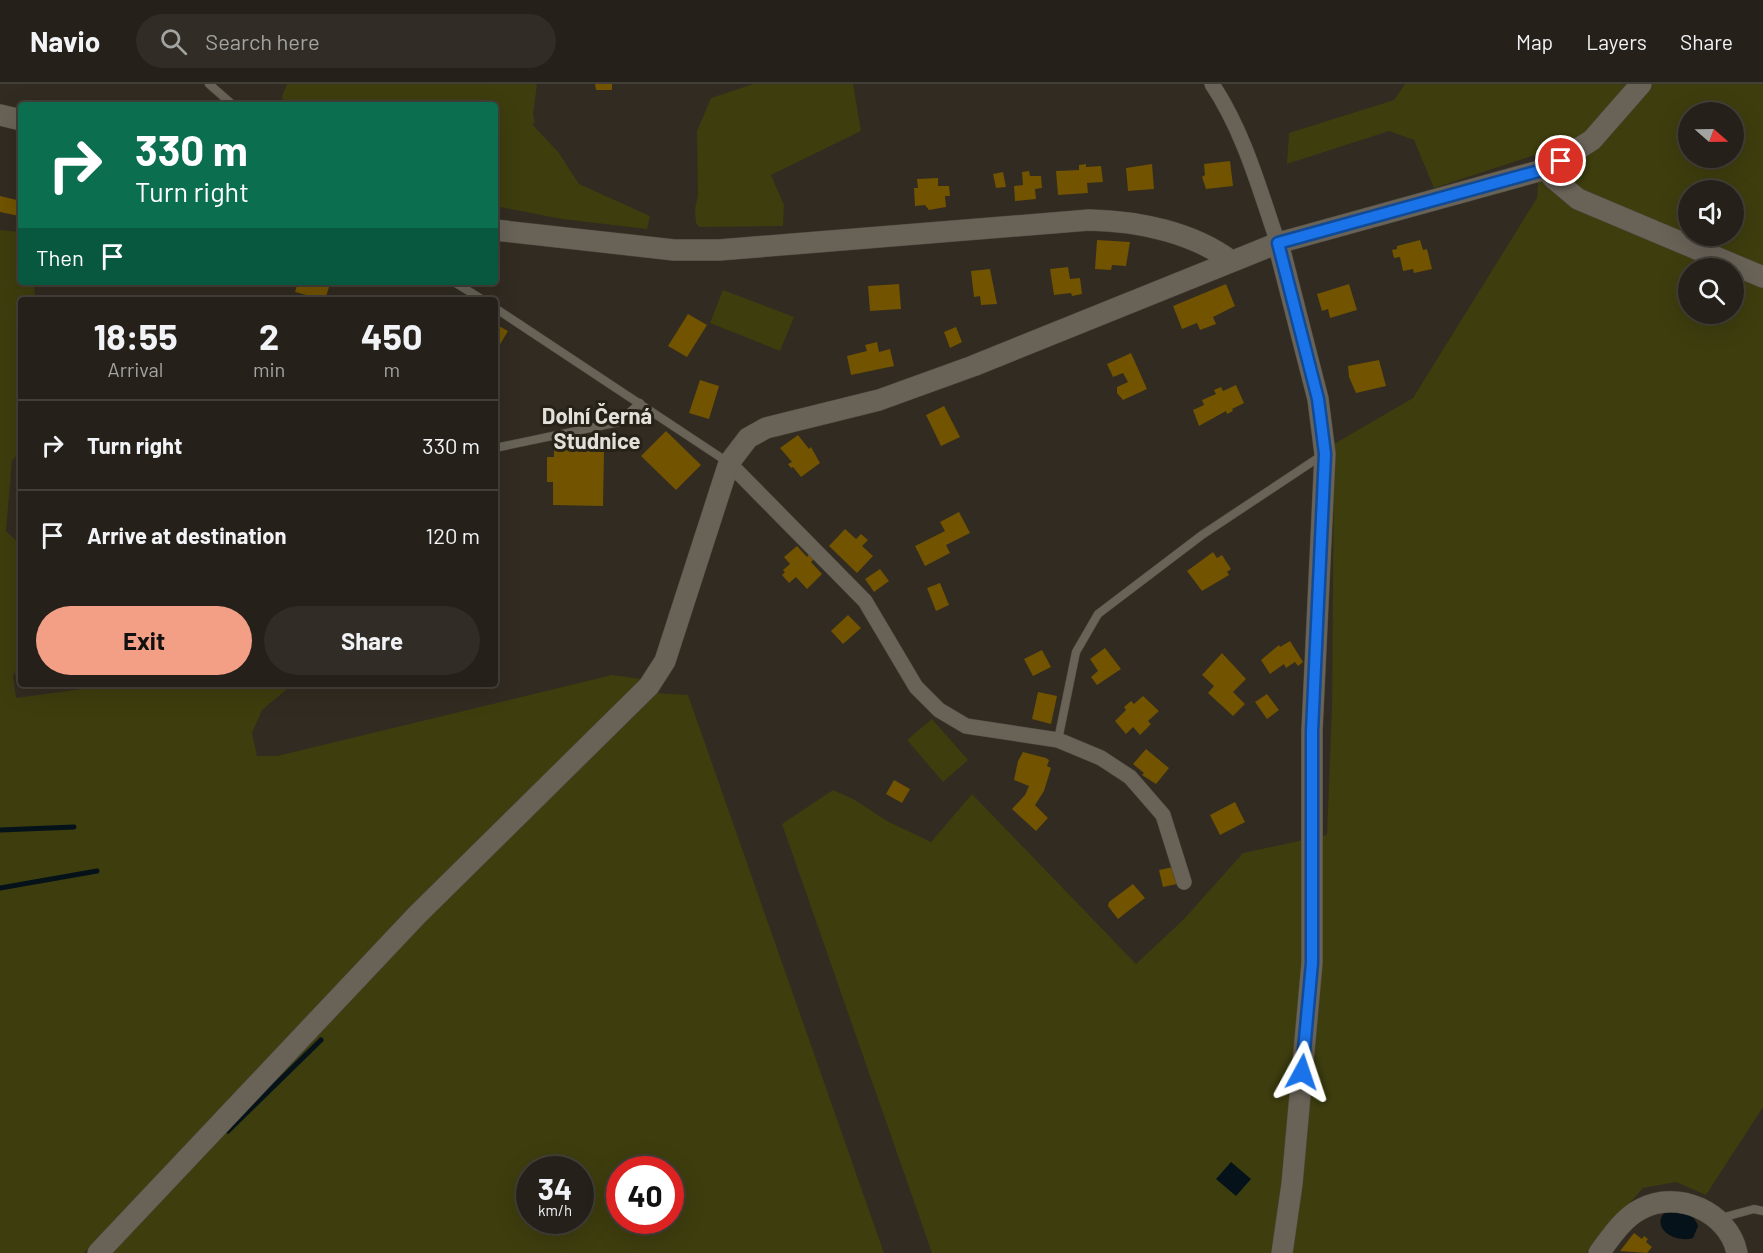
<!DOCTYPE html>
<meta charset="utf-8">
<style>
:root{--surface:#252019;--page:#312d26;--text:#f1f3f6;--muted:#a3a3a2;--line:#423e38;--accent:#f39f85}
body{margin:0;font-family:Barlow,sans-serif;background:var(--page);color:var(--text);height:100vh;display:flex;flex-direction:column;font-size:22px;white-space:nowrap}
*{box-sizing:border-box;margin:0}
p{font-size:20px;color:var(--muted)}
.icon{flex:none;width:33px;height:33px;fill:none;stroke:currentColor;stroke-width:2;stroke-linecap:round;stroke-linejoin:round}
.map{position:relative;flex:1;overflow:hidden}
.side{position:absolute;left:18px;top:213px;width:480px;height:390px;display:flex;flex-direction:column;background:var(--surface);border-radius:6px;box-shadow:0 6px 24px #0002,0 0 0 2px var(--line)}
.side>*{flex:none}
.top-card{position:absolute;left:18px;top:18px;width:480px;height:183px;border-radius:6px;box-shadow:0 6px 24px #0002,0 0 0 2px var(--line);background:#0b6e4f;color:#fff;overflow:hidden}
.needle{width:39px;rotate:110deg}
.controls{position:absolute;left:1678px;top:18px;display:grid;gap:12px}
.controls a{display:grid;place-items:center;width:66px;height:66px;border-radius:50%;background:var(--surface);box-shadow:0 6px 24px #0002,0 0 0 2px var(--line);font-size:30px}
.speed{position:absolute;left:516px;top:1072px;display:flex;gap:12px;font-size:30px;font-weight:700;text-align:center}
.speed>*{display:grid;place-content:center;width:78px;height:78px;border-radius:50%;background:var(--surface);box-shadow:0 6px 24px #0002,0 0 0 2px var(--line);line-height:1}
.speed small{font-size:15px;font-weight:400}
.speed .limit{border:9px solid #d22;background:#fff;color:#111}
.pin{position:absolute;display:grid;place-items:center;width:51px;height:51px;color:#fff;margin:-26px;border:3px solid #fff;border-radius:50%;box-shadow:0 2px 6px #0007}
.me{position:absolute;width:66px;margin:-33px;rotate:5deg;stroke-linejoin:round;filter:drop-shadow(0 0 4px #0008)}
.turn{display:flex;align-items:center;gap:21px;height:126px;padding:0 18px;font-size:27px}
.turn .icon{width:78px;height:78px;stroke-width:2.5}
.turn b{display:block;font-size:42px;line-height:51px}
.then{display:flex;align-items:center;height:57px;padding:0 18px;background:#0003;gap:12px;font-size:22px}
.eta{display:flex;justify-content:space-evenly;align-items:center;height:102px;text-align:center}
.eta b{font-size:36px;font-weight:700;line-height:42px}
.cta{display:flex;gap:12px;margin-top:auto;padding:12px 18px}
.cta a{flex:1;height:69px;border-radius:36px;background:var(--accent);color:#111;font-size:24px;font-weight:700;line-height:69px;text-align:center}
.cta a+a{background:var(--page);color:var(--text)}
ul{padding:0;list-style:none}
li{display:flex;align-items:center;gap:18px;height:90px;padding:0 18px;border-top:2px solid var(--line)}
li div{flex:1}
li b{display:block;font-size:22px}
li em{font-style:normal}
header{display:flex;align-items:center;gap:36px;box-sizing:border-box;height:84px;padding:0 30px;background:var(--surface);border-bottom:2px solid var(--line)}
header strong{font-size:28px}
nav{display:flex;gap:33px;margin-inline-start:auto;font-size:21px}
.search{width:420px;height:54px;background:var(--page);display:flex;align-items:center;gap:15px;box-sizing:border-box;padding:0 21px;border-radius:33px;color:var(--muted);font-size:22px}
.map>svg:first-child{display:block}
.green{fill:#3d3d0e;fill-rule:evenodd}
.water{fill:#051219}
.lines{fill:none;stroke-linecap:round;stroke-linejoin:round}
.stream{stroke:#051219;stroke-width:5}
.building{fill:#715300}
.lane-casing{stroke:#4d4940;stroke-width:9}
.street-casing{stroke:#4d4940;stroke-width:16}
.secondary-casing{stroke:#4d4940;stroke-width:22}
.lane{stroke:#686257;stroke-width:8}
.street{stroke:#686257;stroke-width:15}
.secondary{stroke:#686257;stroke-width:21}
.route-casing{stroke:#114b97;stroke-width:15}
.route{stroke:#1a73e8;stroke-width:10}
.labels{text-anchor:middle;stroke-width:6;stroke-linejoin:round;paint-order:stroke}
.quarter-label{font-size:22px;font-weight:bold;fill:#e3e0d9;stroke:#272218}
</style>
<header>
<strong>Navio</strong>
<div class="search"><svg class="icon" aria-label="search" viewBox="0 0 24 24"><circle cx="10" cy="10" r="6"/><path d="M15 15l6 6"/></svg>Search here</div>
<nav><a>Map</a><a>Layers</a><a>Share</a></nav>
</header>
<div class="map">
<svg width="1763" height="1169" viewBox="0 0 1763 1169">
<rect width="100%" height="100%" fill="#312b21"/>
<path class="green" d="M287,0H537L533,31L535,39L532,40L559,69L579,100L650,132L647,145L562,135L495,122V21H283L282,12Z
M753,0H853L861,47L771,91L784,121L783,142L699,143L696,139L695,125L698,111L697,47L711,14Z
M1405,0H1763V1023L1706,1111L1676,1098L1643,1104L1586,1169H932L782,740L833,706L855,716L887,737L931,758L972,710L1136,880L1184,835L1243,769L1327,751L1332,624L1334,360L1413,314L1537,114L1541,69L1434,104L1414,56L1389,47L1287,80L1289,49L1394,16ZM1689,28H1734V74H1689ZM1689,106H1734V152H1689ZM1689,184H1734V230H1689Z
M0,146L21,148V198H34L35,216H21V366L12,377L6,447L21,461V580L13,591L16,614L103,602L159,605L182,600H293L262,626L252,649L257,672H277L612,591L642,595L236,1009L84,1169H0Z
M723,206L794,233L780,267L710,239Z
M656,609L688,611L884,1169H112L424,838ZM530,1086H580V1137H530ZM620,1086H670V1137H620Z
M932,635L968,676L943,698L907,656Z"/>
<path class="water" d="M1231,1078L1251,1095L1236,1112L1216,1095Z
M1668,1125C1682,1127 1692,1127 1698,1142L1693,1154C1675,1160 1647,1143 1668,1125Z"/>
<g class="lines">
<path class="stream" d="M0,746L74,743
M0,804L97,787
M228,1047L321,956"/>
</g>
<path class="building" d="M595,0H612V6H596Z
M1230,77L1233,102L1206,105L1202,93L1205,91L1204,80Z
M1086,80V83L1101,82L1103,98L1087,99L1088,109L1058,111L1056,87L1079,86V81Z
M1152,80L1154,105L1128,107L1126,84Z
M1029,87L1030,92H1041L1042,104L1035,105L1036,115L1015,117L1014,102L1023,101L1022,88Z
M1003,88L1006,103L996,104L993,90Z
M938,94V102H949L950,112H945L946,123L929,126L925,121L915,122L914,104H918L917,95Z
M0,112L21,117L19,132L0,128Z
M1097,156L1130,158L1126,182L1112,181L1111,186L1095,185Z
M1420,156L1423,166L1427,165L1432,185L1414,189L1413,185L1403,187L1400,173L1394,174L1392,166L1397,165V162Z
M1068,183L1070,195L1080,194L1082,210L1072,212L1071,209L1054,211L1050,185Z
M990,185L997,220L981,221L980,212L974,213L971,187Z
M298,198H314L329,203L325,216L295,208Z
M899,200L901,225L870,227L868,202Z
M1226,200L1235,222L1213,233L1216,240L1200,246L1197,239L1182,245L1173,222Z
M1349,200L1357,226L1330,234L1328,225L1322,227L1317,210Z
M688,230L707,241L687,273L668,262Z
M495,240L508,247L499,262L495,260Z
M956,243L962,258L950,264L944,248Z
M877,258L879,268L890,265L894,282L851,291L847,272L867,267L865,261Z
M1131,269L1147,305L1123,316L1117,309V303L1128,298L1123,289L1113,293L1107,280Z
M1379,276L1386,302L1356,309L1349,293L1348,282Z
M700,296L719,302L709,335L689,329Z
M1236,301L1244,319L1232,325L1233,327L1227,330L1226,327L1199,342L1193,326L1204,321L1202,316L1216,310L1214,306L1221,303L1223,307Z
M944,322L960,353L941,362L926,331Z
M666,347L701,381L676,406L641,372Z
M798,351L809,365L811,363L820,379L801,393L793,383L791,384L788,380L792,378L780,364Z
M554,366L604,367L603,422L553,421V398H547V373H554Z
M959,428L970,449L946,461L950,469L925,482L915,462L945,447L940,438Z
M845,445L856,455L861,450L868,456L862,462L873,472L857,489L829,462Z
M797,462L807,473L810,469L815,474L811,478L822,490L807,505L796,493L789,499L782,491L785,488L783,486L790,480L784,473Z
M1213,468L1217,474L1222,471L1231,485L1227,488L1229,491L1202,507L1187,487Z
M880,485L889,497L874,508L865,495Z
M940,499L949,521L936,527L927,504Z
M848,531L861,544L843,560L831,547Z
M1290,557L1303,578L1298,582L1295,578L1286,584L1284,580L1270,590L1261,576L1279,561L1280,563Z
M1105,564L1121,585L1097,601L1091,593L1098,587L1090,575Z
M1042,566L1051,583L1033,592L1024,575Z
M1222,569L1246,595L1233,608L1245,620L1233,632L1208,609L1214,602L1202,591Z
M1038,608L1057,612L1051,640L1032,635Z
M1267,610L1279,626L1267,635L1255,618Z
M1143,612L1159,627L1148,637L1151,640L1140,651L1133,643L1126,650L1115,637L1126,626L1124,623L1131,617L1134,620Z
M1146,665L1169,684L1156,700L1142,691L1144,689L1133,680Z
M1023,668L1046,674L1049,676L1047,682L1051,684L1044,707L1035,721L1048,734L1036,747L1012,725L1025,711L1029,702L1014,696L1018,677Z
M894,696L910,705L902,719L886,710Z
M1235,718L1245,738L1220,751L1210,731Z
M1173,783L1177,800L1163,803L1159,786Z
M1133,800L1145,814L1118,835L1108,822L1109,818Z
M1634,1149L1642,1155L1644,1152L1648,1155L1646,1158L1652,1163L1647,1169L1620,1167Z"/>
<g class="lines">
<g class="lane-casing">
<path id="lane" d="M209,0L233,21
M454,198L483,216
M495,224L729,379
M495,364L619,338L640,319
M20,590L21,589
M1058,656L1076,568L1098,530L1202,451L1321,372
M1721,1134L1754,1125L1763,1127"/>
</g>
<g class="street-casing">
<path id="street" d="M1212,0C1244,48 1259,104 1278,159
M729,379L865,517L916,603L939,626L966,642L1058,656L1101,674L1130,693L1163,731L1184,798"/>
</g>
<g class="secondary-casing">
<path id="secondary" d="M0,31L21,36
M1546,85L1553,94L1578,115L1763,193
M495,146L674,166H719L1089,136C1138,137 1192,148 1231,177
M1278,159L1318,315L1325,370L1312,647V879L1292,1100L1282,1169
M98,1169L417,831L649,602L665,577L729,379L748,354L766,344L879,316L973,282L1278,159L1546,85L1592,56L1641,0
M1599,1169C1611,1153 1623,1134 1641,1125C1677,1105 1729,1128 1737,1169"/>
</g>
<use href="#lane" class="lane"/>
<use href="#street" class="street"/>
<use href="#secondary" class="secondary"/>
</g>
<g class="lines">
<g class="route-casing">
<path id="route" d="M1302,988L1312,879V647L1325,370L1318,315L1278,159L1546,85L1561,77"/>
</g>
<use href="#route" class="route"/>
</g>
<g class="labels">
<g class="quarter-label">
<text x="597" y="340">Dolní Černá<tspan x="597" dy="25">Studnice</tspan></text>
</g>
</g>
</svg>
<div class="controls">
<a><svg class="needle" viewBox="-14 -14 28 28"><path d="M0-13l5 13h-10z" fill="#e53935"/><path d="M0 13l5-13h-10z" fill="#a3a3a2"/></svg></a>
<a><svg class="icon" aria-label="sound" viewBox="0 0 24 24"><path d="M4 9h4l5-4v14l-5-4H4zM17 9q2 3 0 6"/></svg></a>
<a><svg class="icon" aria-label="search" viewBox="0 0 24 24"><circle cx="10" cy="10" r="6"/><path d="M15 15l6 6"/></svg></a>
</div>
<div class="speed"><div>34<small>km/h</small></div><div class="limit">40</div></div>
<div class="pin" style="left:1561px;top:77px;background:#d93025"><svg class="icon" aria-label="arrive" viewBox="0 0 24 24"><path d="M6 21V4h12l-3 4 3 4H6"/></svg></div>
<svg class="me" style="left:1302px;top:988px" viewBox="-20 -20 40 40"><path d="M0-17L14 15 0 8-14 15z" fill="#1a73e8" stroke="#fff" stroke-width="4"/></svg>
<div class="top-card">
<div class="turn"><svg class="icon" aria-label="right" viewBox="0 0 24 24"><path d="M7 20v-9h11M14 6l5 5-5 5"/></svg><div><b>330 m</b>Turn right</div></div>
<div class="then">Then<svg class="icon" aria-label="arrive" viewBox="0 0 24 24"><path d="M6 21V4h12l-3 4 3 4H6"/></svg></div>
</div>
<section class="side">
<div class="eta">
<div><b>18:55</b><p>Arrival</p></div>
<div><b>2</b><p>min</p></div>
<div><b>450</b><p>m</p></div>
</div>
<ul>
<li><svg class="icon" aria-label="right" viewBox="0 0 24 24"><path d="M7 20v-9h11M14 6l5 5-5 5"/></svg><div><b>Turn right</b></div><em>330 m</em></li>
<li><svg class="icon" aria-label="arrive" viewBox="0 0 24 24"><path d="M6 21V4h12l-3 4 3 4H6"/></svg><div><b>Arrive at destination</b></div><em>120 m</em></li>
</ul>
<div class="cta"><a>Exit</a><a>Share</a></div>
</section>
</div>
